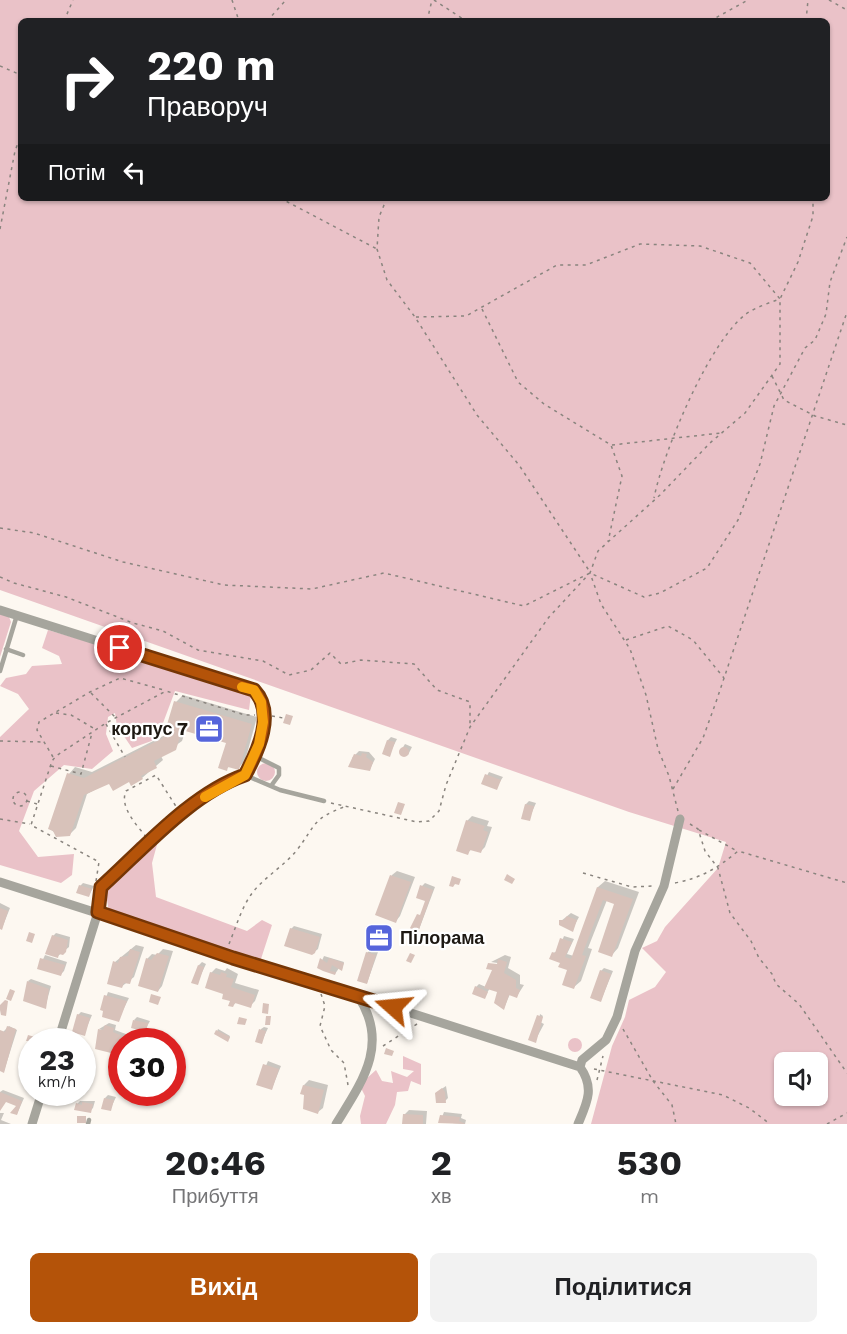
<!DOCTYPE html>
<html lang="uk">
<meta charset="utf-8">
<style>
:root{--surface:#fff;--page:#f2f2f2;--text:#202124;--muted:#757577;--accent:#b45309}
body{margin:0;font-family:"Work Sans",sans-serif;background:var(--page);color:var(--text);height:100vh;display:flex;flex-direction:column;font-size:22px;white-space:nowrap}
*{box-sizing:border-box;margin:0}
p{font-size:20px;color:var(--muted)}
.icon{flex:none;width:33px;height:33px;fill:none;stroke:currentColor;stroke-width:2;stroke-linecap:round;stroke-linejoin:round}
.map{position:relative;height:1124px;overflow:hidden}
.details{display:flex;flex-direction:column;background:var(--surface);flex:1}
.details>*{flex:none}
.guide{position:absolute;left:18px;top:18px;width:812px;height:183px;border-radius:9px;box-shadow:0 2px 4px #0004;background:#202124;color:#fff;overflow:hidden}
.controls{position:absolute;left:774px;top:1052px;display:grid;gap:12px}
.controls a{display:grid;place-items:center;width:54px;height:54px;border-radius:9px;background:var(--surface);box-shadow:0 2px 4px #0004;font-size:30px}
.speed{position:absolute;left:18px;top:1028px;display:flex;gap:12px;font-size:30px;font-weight:700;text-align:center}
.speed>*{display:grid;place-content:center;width:78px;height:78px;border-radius:50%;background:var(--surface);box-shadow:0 2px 4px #0004;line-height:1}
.speed small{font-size:15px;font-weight:400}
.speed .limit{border:9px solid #d22;background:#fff;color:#111}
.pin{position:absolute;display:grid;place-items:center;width:51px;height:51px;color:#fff;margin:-26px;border:3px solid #fff;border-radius:50%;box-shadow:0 2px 6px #0007}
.me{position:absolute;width:66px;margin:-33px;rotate:288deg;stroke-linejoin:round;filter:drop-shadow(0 0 4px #0008)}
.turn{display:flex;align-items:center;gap:21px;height:126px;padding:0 30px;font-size:27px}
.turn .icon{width:78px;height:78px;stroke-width:2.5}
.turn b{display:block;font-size:42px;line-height:51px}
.then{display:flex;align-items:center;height:57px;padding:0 30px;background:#0003;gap:12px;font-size:22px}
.eta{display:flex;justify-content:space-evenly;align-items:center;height:102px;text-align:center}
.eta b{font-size:36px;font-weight:700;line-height:42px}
.cta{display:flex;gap:12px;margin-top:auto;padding:12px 30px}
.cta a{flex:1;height:69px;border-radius:9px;background:var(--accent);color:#fff;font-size:24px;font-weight:700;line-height:69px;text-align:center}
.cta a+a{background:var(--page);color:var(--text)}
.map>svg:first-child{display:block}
.green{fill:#eac2c8;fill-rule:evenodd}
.shadow{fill:#0003}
.building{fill:#d8c2ba}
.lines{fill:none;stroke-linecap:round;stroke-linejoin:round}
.path{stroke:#89847e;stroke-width:1.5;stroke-dasharray:3 4.5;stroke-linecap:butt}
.lane{stroke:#a6a59d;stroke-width:4.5}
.street{stroke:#a6a59d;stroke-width:9}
.route-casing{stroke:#753606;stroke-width:15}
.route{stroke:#b45309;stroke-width:10}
.slow{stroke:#f59e0b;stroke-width:10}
.labels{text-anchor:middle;stroke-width:4.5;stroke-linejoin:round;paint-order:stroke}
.poi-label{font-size:18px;font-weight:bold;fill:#1d1812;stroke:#fff;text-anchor:end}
</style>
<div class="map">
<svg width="847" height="1124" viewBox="0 0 847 1124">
<rect width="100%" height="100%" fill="#fdf8f1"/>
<path class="green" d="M0,0H847V1124H591L612,1046L625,1017L629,1000L655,987L666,972L642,948L657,941L665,927L718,868L726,842L629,812L0,590ZM21,21H826V198H21ZM784,1062H818V1095H784Z
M0,612L9,617L11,622L0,657Z
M48,630L161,663L251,694L249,710L175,691L157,739L132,748L117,726L115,713L108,717L106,734L113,751L92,769L64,765L34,791L19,831L38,857L74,854L72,875L61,883L0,865V737L29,709L18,694L0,686L6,678L26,674L32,666L62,664L59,656L42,648Z
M257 772a9 9 0 1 1 18 0a9 9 0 1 1-18 0Z
M158,841L152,863L156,897L247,931L262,920L272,925L260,962L109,912L103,876L118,864L137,842Z
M568 1045a7 7 0 1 1 14 0a7 7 0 1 1-14 0Z
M403,1056L421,1064V1085L411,1081L408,1091L397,1092L395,1105L386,1124H361L360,1116L365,1096L361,1088L366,1079L376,1070L382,1081L393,1083L391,1071L407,1077L414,1071L403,1069Z"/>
<path class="shadow" d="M183,695L257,717L245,761L238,768L230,766L226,769L228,742L186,729L182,741L161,756L163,760L142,778L110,782L87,794L76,828L69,835L59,836L50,829L69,774L75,767L92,772L165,735L176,702Z
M391,737L397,739L389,755L388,740Z
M405,744L412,747L408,755L400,752Z
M359,751L369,752L375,759L370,769L352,758Z
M489,772L503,777L496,788L483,783Z
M529,801L536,803L529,819L526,804Z
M472,816L489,821L487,826L492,827L485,847L480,852L472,849L467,853V821Z
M397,871L415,877L400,916L396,921L377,914L392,875Z
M605,881L639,892L618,948L612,955L616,903L607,900L588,948L592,949L581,981L574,987L571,963L562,962L553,953L558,951L564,936L574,939L567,954L574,956L598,887Z
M83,883L94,886L89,895L80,886Z
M425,883L435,887L418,932V915H421L427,900L422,886Z
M0,903L10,908L2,928L0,927Z
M571,913L579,917L572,930L561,921Z
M294,926L322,934L318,949L312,954L291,929Z
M56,933L70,937L69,947L58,956L53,936Z
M136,945L144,947L134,977L121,987L115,962Z
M163,949L173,951L162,986L158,991L147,959L152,954L157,955Z
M370,950L378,952L367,983V953Z
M45,955L67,962L64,971L61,974L39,968Z
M505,955L511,957L508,968L520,975V984L524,985L517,996L510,994L504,1008L499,991L490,988L484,998L476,987L479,984L486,987L494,969L490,964H504L491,962Z
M324,956L344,962L342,969L339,968L335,974L319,967Z
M202,962L206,964L197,983L199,965Z
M216,968L225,971L227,968L238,974L235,983L259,990L255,1001L250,1006L237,1002L233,1005L211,973Z
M604,968L613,971L601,1000V971Z
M31,979L51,986L45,1008L28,981Z
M108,992L129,998L118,1020L102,1009Z
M81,1012L92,1015L84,1034L78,1015Z
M540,1014L543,1016L540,1022L544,1024L535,1041Z
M137,1017L150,1021L145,1030L134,1020Z
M109,1023L116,1025L115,1030L134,1037L133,1041L99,1029Z
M9,1026L17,1030L4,1071L0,1070V1035Z
M264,1027L268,1028L261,1043V1029Z
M218,1029L230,1036L229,1039L216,1034Z
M268,1061L281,1066L272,1088L258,1084Z
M309,1080L328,1085L323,1108L318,1112L306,1094L304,1085Z
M446,1086L448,1098L445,1101L440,1090Z
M3,1090L24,1098L17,1114L12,1112L19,1106L6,1101L0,1106V1092Z
M108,1095L116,1097L110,1110L105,1098Z
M80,1101H95L93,1108L90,1111L77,1104Z
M409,1110L427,1111L426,1124H403L404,1115Z
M444,1112L462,1114L461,1118L466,1120L465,1124L440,1122Z
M0,1113H4L1,1120L11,1124H0Z"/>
<path class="building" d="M174,701L252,724L239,770L228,767L227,771L218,768L226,743L182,730L176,750L154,761L157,768L141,776L143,779L131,786L129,782L113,791L109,784L84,795L70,836L56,837L53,831L48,829L67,773L84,778L163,738Z
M286,714L293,716L290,725L283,723Z
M387,740L395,742L390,757L382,754Z
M399 752a5 5 0 1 1 10 0a5 5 0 1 1-10 0Z
M362,753L367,754L366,757L373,762L370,771L348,767L354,754L361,756Z
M485,774L501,780L497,790L481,784Z
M398,802L405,804L401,815L394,813Z
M525,804L534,806L530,821L521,819Z
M466,820L485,826L483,830L488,832L481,853L470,850L468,855L456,851Z
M507,874L515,879L512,884L504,880Z
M390,875L411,882L396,923L375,915Z
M452,876L461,879L459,885L455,884L453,887L449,886Z
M79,885L92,889L89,897L76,893Z
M420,885L433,890L417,935L410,928L417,914L420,915L425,901L416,898Z
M597,887L633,899L612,957L598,952L614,904L603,900L582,955L586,956L574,989L562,985L567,970L558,967L560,963L549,959L552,952L555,953L560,938L572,942L565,957L571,959Z
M0,908L8,911L2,930L0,929Z
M567,916L577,920L573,932L559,925V920H564Z
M290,928L320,937L315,953L312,955L284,946Z
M29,932L35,934L32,943L26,941Z
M52,935L68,940L66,952L63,955L59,954L58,958L45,954Z
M130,949L140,952L130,984L124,983L122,988L107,984L113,961L118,963L120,957L128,956Z
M366,952L376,955L367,984L357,981Z
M157,953L169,956L158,992L138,986L146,958L151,960Z
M410,953L415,955L411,963L406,961Z
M40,958L65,965L61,976L37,969Z
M320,958L327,963L329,958L344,963L342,971L332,965L330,971L336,972L335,975L323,971L317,968Z
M498,959L507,962L504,973L516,980V988L520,990L517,998L509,995L504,1010L494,1003L497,992L484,988L492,970L486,969L488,963L497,964Z
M198,965L204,967L198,985L191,983Z
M600,970L611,974L601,1002L590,998Z
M210,972L220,975L221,972L227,974L226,977L234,979L231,987L255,995L251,1008L235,1003L233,1007L228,1006L230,1001L222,999L223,994L205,988Z
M27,981L49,989L46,1009L23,1001Z
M475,986L488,992L485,999L472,994Z
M10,989L15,991L11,1001L6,999Z
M151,994L161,997L158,1005L149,1002Z
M104,995L127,1001L119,1022L102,1017L103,1011L100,1010Z
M5,1000L8,1001L6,1016L1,1015L0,1010V1005Z
M263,1003L269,1004L268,1014L262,1013Z
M77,1014L90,1018L85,1036L72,1032Z
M537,1015L543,1017L536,1043L528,1040Z
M266,1016H271L270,1025H265Z
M239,1017L247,1019L245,1025L237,1024Z
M133,1020L148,1023L146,1032L131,1028Z
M105,1025L114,1028L113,1032L134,1041H122V1053L116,1051L115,1054L95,1049L98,1029L103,1030Z
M7,1026L16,1029L4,1073L0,1071V1030L5,1032Z
M259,1029L266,1031L262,1044L255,1042Z
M216,1030L230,1037L228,1042L214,1034Z
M28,1035L42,1039V1041H26Z
M386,1048L394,1051L392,1056L384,1054Z
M263,1064L279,1069L272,1090L256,1085Z
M303,1085L324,1090L318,1114L303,1109L304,1095L300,1094Z
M442,1088L445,1092L446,1103H436L435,1093Z
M0,1092L22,1101L17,1115L10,1113L16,1106L6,1102L0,1111Z
M104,1098L114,1100L111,1111L101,1109Z
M82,1102L93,1104L91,1113L74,1110L76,1103L82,1105Z
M403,1114L423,1115V1124H402Z
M440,1115L460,1117L459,1121L466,1124L438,1123Z
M77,1116H86V1123H77Z"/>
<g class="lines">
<path class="path" d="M232,0L239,21
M434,0L466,21
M829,0L847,10
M64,21L73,0
M267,21L286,0
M427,21L432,0
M710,21L748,0
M806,21L808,0
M0,66L21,75
M280,198L377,249
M387,198L379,217L377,249L387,280L415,317L477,415L519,465L590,572
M0,229L15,151L21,135
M482,309L518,382L544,404L611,445L622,476L608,542
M416,317L466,316L557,265H586L640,244L700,246L750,263L780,299C769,303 756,307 746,314C709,342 663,452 654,498
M772,376L784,400L815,416L847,425
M612,445L721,433
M0,528L34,533L123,562L224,585L312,589L384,573L524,606L590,573L644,597L660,593L707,568L738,520L760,464L774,406L805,348L815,340L826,314L830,282L847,237
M0,577L14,583L66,597L133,623L163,631L198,650L263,661L289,675L311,670L330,653L341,664L361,660L414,664L437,690L470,702V726
M626,640L668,626L693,640L724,678
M91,693L115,717
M56,713L71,715L95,729
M272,716L283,718
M106,724L125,757
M0,741L44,742
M53,757L37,730L39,722L90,692L120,678L164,690
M51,766L81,774L92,733
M673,789L703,738L716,702L847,312
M13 799a7 7 0 1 1 14 0a7 7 0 1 1-14 0Z
M27,801L37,804
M331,803L417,822L429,821L439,811L446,785L470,727L549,617L588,575
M678,811L669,776L658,749L646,695L630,649L601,604L590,573L598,551L660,495L710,443L745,413L780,364V299L798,262L813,216V198
M0,819L30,824
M690,824L698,829L705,851L718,868L730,913L751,941L759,958L772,974L776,984L799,1004L847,1073
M699,830L737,851
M146,837C137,825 119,807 126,791L156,775L177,808
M583,873L632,887L652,886
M96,881L99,862L31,825L52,761L56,756L106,723L166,691L245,715H255
M675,883C701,878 718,868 738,851L847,883
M229,944C236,927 242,906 253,892C266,876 285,865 297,850C316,825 312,819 344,807
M321,994L325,1006L320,1026L331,1050L344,1063L348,1085
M623,1029L653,1081L672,1105L676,1124
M383,1046L417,1024
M594,1069L723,1095L749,1108L770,1124
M597,1080L603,1056
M827,1124L847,1113"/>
<path class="lane" d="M6,649L23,655
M0,671L17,615
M253,690C276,713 258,751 245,775L280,790L324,801
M255,756L279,768V775L271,786
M98,912L101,887L185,810L226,783L245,775
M88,1124L89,1120"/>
<path class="street" d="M0,610L253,690
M0,882L580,1067
M58,1041L98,912
M580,1067L582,1060L606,1040L617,1017L635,951L664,886L680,819
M32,1124L42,1092
M336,1124C362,1082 390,1044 358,996
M578,1124C587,1103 595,1088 580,1067"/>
</g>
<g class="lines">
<g class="route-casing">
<path id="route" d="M120,648L254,690C276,713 258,751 245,775C192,793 143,849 101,887L98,912L233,958L393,1007"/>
</g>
<use href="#route" class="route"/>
<path class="slow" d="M205,797L245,775L259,744L263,722L261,702L254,690L242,687"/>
</g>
<defs>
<g id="office-square" transform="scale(1.5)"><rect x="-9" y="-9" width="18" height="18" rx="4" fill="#5665db" stroke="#fff"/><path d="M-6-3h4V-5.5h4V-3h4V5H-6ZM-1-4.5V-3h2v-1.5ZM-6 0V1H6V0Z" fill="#fff"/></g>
</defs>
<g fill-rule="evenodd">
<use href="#office-square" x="209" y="729"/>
<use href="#office-square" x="379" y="938"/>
</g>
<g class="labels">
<g class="poi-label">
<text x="188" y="735">корпус 7</text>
<text x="400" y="944" text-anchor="start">Пілорама</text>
</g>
</g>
</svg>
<div class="controls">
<a><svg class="icon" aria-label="sound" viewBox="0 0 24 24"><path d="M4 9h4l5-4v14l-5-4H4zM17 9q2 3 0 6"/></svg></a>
</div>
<div class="speed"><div>23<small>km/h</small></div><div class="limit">30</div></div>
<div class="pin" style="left:120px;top:648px;background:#d93025"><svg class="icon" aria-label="arrive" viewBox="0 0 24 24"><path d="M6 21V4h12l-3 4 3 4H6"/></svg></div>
<svg class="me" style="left:393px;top:1007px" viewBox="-20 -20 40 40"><path d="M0-17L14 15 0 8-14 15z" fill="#b45309" stroke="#fff" stroke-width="4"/></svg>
<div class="guide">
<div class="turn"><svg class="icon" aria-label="right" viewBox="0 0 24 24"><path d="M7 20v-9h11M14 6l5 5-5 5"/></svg><div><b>220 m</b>Праворуч</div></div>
<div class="then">Потім<svg class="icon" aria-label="left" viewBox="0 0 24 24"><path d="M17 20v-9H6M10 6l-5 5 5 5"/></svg></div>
</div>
</div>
<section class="details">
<div class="eta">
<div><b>20:46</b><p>Прибуття</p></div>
<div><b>2</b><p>хв</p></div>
<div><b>530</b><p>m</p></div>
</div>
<div class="cta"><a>Вихід</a><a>Поділитися</a></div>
</section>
